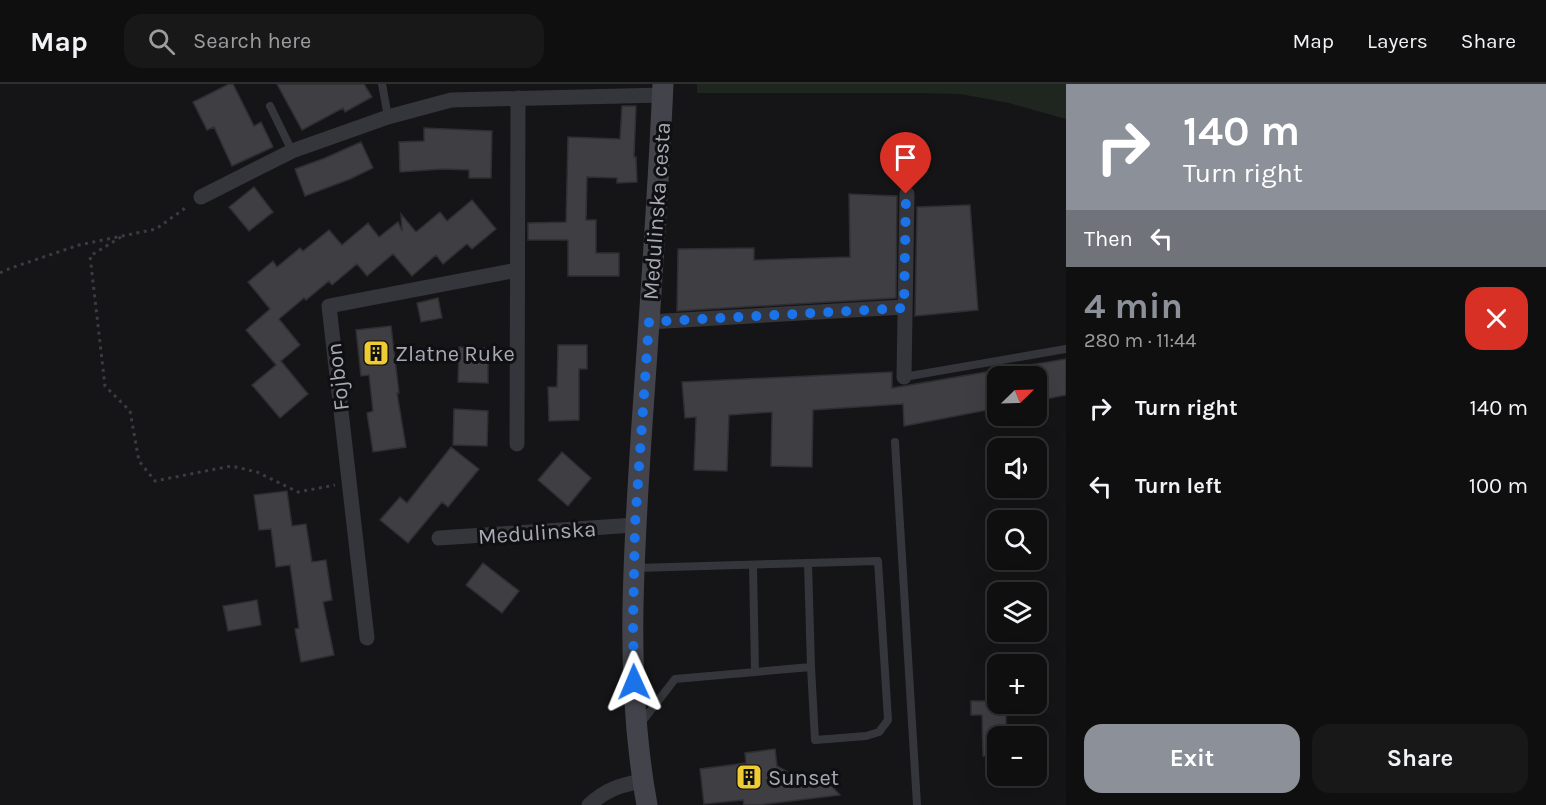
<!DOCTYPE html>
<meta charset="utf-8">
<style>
:root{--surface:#100f10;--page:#191819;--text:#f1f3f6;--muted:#9c9c9f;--line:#302f30;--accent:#8c9099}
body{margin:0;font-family:Karla,sans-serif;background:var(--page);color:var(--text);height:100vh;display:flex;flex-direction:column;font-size:22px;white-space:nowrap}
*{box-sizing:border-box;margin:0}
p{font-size:20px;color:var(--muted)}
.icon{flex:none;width:33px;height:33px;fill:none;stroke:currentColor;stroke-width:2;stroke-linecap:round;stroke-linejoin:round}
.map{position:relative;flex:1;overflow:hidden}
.side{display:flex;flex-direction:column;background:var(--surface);width:480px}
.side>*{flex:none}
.guide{background:#8c9099;color:#fff;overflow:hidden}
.needle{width:39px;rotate:67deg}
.tools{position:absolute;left:987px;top:282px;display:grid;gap:12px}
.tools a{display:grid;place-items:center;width:60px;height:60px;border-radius:12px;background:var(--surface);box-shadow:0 6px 24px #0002,0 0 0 2px var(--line);font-size:30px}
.pin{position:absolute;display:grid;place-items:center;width:51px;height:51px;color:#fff;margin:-62px -26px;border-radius:50% 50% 50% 0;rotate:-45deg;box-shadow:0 0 6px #0007}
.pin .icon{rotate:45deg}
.me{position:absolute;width:66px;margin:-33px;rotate:359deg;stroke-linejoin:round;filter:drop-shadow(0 0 4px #0008)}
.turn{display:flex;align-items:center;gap:21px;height:126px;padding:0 18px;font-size:27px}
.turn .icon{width:78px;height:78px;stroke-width:2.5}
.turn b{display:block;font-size:42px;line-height:51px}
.then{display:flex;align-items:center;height:57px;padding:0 18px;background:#0003;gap:12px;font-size:22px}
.round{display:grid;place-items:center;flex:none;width:63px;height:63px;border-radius:18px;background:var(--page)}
.headline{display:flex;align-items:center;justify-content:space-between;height:102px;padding:0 18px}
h1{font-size:36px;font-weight:700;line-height:45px;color:var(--accent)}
.action{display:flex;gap:12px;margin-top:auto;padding:12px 18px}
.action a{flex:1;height:69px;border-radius:18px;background:var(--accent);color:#fff;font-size:24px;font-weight:700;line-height:69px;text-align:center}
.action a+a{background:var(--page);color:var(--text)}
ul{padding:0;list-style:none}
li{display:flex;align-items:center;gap:18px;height:78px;padding:0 18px}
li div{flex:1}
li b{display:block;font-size:22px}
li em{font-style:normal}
header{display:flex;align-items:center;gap:36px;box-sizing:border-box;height:84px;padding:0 30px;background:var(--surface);border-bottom:2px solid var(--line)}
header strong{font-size:28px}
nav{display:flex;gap:33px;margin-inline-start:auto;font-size:21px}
.search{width:420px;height:54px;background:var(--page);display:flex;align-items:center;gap:15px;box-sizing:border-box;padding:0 21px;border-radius:18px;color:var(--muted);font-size:22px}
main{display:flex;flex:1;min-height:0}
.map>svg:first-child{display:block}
.green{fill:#1f2620}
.building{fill:#3f3e43;stroke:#2f2e32;stroke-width:1.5}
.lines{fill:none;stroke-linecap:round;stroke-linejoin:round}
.path{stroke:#3b3c42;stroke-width:3;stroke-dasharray:3 4.5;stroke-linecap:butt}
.lane{stroke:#35363b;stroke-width:8}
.street{stroke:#35363b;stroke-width:15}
.secondary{stroke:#43444b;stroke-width:21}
.route{stroke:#1a73e8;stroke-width:10;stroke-dasharray:0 18}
.labels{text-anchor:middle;stroke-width:6;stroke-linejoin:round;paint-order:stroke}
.street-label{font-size:22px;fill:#a6a9b6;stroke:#100f11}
.poi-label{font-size:22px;fill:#a6a9b6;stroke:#100f11;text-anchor:start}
</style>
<header>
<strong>Map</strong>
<div class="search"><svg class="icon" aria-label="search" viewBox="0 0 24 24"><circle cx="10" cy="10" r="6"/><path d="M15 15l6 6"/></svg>Search here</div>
<nav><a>Map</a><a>Layers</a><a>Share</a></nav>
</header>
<main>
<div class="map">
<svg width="1066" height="721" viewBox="0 0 1066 721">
<rect width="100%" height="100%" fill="#151416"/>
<path class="green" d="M697,0H1066V35L1009,19L960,10L917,9H697Z"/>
<path class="building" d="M229,0H233L254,42L261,38L273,63L232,82L214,43L207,46L193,18Z
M277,0H364L372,13L345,28L343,24L302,46Z
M622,22H636L634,73H636L637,98L617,99V94L587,93L586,136H596V169H619V192H568V156H528V139L566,138L568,53L620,55Z
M424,44L492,47L491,94H469V86L443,85L400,88L399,58L424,57Z
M361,58L373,84L350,95L305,112L295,85L325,74Z
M254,103L273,128L249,147L229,123Z
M849,110L897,112L896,214L677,227L678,165L754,164V176L850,173Z
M472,116L496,145L472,165L467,160L443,180L436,171L412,192L393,170L367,192L357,180L332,201L329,197L306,216L304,214L279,235L300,261L281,277L308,310L280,334L252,301L276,281L246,246L270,225L248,198L273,177L277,183L300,164L303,167L329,146L342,161L368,139L379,153L398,138L402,147L401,130L416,148L440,128L447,137Z
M970,121L978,226L915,232L917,123Z
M438,214L442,234L421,238L417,219Z
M391,242L399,309H397L406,363L373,368L367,329L373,327L369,291L361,292L356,246Z
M558,261H587V285H579V336L549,337L548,303H557Z
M459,263L488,264V299L458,298Z
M1066,275V311L1036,317V292H1006V285Z
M998,286V324L904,342L903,320L813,326L812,383L771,382L772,328L729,331L727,387L694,386L696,333L685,334L682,298L892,288V304Z
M454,325L488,327L487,362L453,361Z
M451,363L479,385L448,423L442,418L408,459L380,436L400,413L407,419Z
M562,368L591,394L568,422L538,396Z
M287,407L292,442L306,440L312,478L326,476L332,516L323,518L334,571L301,578L295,545L299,544L290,481L276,483L271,445L259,446L254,411Z
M483,479L519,507L502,529L466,501Z
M257,516L261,541L228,547L223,522Z
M971,617H998V620H1006V652H998V672H983L982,631H971Z
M775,665L777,682L800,695L822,692L840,711L759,721H744L743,716L704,720L700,685L746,679L745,669Z"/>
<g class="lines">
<path class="path" d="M121,153L90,172L105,302L130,327L139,377L155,397L231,382L257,388L298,408L335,401
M0,189L11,184L79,161L156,145L188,122"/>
<path class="lane" d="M382,0L388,33
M270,22L292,67
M904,293L1066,265
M895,358L917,721
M808,479L878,477L888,636L879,648L866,652L815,656L811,583
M753,481L755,588
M636,484L808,479L811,583L675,595L641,639"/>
<path class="street" d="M201,113L292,67L388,33L451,16L663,11
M649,238L904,223
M904,293L907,110
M517,360L518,14
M439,454L635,441
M367,554L329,222L517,186
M589,721C607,705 620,701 643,697"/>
<path class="secondary" d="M647,721C624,596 634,466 642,340C650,227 658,113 663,0"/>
</g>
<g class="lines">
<path class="route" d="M634,598L633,540L635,441L649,238L904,224L906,110"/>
</g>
<defs>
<g id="building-square" transform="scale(1.35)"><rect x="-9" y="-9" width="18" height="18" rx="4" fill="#f0cc33" stroke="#100f11"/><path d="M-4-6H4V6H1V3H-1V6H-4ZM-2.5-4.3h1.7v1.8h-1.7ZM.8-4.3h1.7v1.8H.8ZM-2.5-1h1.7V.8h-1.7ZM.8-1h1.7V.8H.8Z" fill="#111"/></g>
</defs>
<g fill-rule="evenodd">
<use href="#building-square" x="376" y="269"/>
<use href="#building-square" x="749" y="693"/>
</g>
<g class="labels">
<g class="street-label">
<text transform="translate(656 127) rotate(-86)" y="8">Medulinska cesta</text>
<text transform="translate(337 293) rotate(-97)" y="8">Fojbon</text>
<text transform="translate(537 448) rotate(-4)" y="8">Medulinska</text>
</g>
<g class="poi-label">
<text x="395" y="277">Zlatne Ruke</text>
<text x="768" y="701">Sunset</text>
</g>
</g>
</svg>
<div class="tools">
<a><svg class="needle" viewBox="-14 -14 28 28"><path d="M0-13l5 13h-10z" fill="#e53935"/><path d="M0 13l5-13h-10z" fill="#9c9c9f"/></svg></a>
<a><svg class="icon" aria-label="sound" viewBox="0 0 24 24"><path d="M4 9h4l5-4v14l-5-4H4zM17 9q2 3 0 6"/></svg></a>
<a><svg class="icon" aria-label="search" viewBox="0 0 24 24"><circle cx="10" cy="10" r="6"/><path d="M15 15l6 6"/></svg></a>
<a><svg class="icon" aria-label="layers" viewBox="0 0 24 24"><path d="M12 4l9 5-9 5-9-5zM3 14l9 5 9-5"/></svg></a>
<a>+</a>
<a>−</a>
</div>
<div class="pin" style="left:906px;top:110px;background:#d93025"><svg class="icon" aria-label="arrive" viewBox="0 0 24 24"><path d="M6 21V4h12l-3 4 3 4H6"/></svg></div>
<svg class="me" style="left:634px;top:598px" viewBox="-20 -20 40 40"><path d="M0-17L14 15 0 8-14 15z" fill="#1a73e8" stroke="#fff" stroke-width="4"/></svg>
</div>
<section class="side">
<div class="guide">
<div class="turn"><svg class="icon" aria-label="right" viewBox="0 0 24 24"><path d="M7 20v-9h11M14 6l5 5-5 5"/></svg><div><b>140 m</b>Turn right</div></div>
<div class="then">Then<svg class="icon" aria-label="left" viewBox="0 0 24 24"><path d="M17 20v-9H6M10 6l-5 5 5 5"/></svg></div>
</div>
<div class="headline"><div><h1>4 min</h1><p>280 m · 11:44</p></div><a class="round" style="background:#d93025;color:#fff"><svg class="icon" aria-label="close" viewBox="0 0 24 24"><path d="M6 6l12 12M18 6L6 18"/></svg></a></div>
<ul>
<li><svg class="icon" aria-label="right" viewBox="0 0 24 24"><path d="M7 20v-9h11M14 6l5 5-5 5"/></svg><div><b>Turn right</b></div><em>140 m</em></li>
<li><svg class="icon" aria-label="left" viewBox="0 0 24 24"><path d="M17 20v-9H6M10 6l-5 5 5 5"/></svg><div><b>Turn left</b></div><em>100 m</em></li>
</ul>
<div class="action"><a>Exit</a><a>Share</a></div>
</section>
</main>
